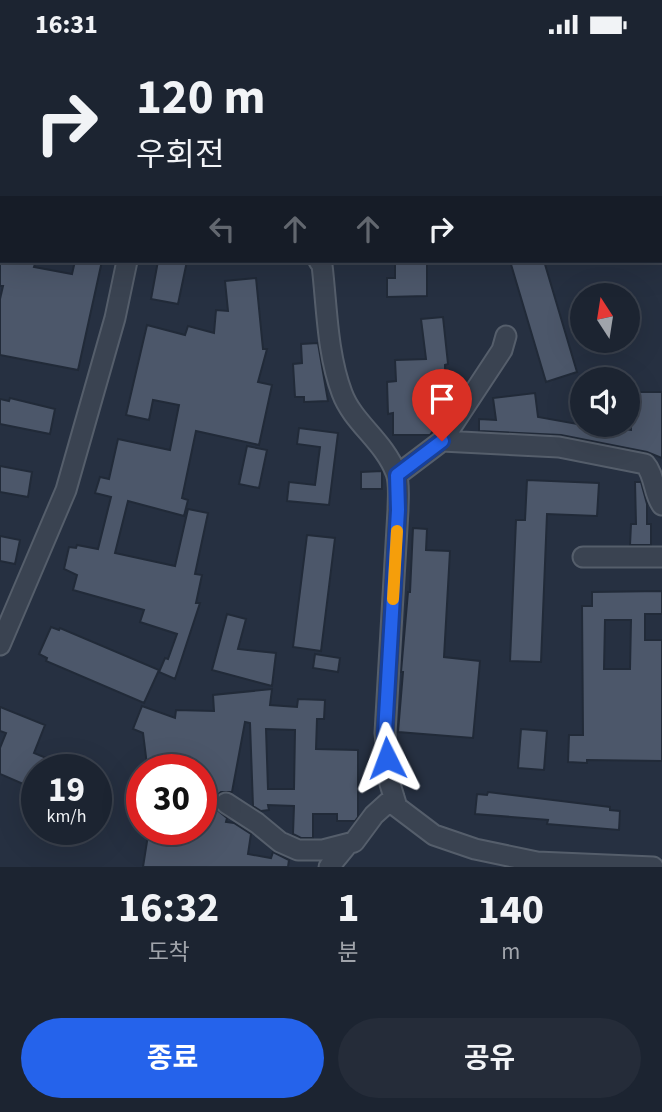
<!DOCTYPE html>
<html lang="ko">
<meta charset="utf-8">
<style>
:root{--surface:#1c2431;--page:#252c39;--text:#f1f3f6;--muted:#a0a4ab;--line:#3a414d;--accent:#2563eb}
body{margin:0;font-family:"Source Sans 3","Noto Sans KR",sans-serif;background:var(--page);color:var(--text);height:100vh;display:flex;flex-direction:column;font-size:26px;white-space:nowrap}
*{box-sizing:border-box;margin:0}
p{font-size:23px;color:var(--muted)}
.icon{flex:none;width:38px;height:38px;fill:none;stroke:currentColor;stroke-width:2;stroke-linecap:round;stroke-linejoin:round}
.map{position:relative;height:818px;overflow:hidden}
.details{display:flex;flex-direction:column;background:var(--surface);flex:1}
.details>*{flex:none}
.top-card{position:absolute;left:0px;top:0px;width:663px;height:214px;box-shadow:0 7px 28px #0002,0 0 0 2px var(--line);background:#1c2431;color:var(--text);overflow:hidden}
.needle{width:46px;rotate:348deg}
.buttons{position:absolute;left:570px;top:234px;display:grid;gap:14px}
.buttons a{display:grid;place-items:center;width:70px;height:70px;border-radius:50%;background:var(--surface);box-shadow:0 7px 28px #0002,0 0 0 2px var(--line);font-size:35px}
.speed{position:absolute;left:21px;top:705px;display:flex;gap:14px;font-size:35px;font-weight:700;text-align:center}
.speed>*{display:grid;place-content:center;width:91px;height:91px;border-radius:50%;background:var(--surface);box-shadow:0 7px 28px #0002,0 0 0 2px var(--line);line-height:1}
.speed small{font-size:18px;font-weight:400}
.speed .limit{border:10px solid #d22;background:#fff;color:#111}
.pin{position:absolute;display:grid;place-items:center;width:60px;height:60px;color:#fff;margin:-72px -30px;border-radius:50% 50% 50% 0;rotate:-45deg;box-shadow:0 0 7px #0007}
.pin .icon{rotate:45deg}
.me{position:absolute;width:77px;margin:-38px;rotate:357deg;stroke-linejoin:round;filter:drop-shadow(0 0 5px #0008)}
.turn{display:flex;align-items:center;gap:24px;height:147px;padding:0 21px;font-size:32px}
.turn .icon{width:91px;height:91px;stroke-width:2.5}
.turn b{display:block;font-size:49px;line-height:60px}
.lanes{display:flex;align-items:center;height:66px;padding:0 21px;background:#0003;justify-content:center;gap:35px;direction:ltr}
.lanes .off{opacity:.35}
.eta{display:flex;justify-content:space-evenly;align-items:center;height:119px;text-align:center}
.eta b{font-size:42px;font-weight:700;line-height:49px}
.cta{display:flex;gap:14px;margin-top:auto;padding:14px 21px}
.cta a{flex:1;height:80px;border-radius:42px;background:var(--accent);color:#fff;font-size:28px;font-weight:700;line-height:80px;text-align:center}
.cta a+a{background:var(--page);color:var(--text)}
.status{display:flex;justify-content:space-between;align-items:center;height:49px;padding:0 35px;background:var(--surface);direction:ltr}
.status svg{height:19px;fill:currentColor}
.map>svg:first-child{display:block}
.building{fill:#4c576a;stroke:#212a38;stroke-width:2;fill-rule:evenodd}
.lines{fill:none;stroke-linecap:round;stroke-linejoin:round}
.minor-casing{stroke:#555e6b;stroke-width:23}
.minor{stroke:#3a4351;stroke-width:19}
.route-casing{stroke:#184099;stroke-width:18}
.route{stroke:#2563eb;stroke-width:12}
.slow{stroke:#f59e0b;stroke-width:12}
</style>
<div class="status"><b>16:31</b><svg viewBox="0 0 49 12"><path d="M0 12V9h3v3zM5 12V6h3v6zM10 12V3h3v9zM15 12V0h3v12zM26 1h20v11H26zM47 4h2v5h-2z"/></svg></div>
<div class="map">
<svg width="662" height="818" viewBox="0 0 662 818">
<rect width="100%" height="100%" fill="#263041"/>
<path class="building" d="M0,212H16L35,215L34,218L72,225L75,212H102L78,321L0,306V250L3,237H0Z
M158,212H187L178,255L151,250Z
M395,212H427V247L387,248V229H395Z
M510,212H544L577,323L546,333Z
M256,229L263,300H267L258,333L272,336L259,396L196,382L182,449L188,451L184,467L128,452L115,504L175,517L188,460L208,464L195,525L202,526L196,554H200L175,630L159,623L165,609L168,610L177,585L140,573L144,561L73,541L77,526L64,520L69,498L76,499L77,496L98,500L111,448L95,444L100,428L109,430L118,390L170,401L179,356L153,351L149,371L126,366L147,276L185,286L188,277L214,284L216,261L228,262L225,232Z
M443,268L448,315L445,316L446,364L430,386H393V364L388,365L387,333L396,332L395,311L426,310L421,270Z
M318,294L328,352L304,353V348H295L293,315L302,314L301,295Z
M631,343H662V409L647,403L561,386L479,382V370L496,371L493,349L535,344L538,368L583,376L631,381Z
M10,349L55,360L50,385L0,375V350L9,352Z
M299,379L338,384L329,456L287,452L289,433L315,436L320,398L297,395Z
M247,397L267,401L259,439L239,435Z
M0,417L32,423L28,448L0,443Z
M382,422V440H361V423Z
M527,431L599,434L597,467L547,465L541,613L510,612L516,471H525Z
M635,433H641L647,455V475H651V496H630L631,475H636Z
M413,479L427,480L426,501L450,502L444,608L480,612L473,689L398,683L403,623H401L408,543H410Z
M307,486L335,489L321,602L293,598Z
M0,487L20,491L15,515L0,512Z
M662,542V565H645V591H662V712L587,711V714L568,713L569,686H583L582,557H592V543ZM605,571H631L630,620H604Z
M227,565L246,570L238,600L276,604L272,637L212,621Z
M51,578L59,581L60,579L159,621L144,654L46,612L47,609L39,605Z
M315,605L340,609L338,623L313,619Z
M272,640L270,656L297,658L298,650L325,651L324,670H317L316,700L358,701V768L355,772H337V765H313V789H301L293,785L294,757L268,756L269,761L261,762L253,757L250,674L245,673L232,743H221L216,747L215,759L227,769L226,773L234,774L251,785L248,805L271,809L273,803L289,811L288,818H143L148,786H151L152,780H201L204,745H201V721H158L159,714L147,716L143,684L133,680L142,657L175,669L176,661L214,662L213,646ZM266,680L295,681L294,740H268Z
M0,658L45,676L34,704L75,721H37V741L0,725V699L6,684L0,682Z
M521,680L547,682L544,721L518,719Z
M488,743L610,758V761L620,762L619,781L547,775L548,771L475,765L477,745L487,746Z"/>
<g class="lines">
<g class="minor-casing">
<path id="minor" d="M223,0V2
M170,2L171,0
M319,212L322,216C327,258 327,304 342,344C353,374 384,392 396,424C400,435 398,450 398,461L385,684L390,735L397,758L434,786L475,800L537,813L653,818
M442,392L559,398L645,415C655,426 653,444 662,456
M397,426L442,392L502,301L506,287
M583,508H662
M0,596L66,441L115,269L127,212
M226,754L257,774L280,793L298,801H323L354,793L374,766L394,748
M329,818L348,795"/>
</g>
<use href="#minor" class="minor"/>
</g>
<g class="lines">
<g class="route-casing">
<path id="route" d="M387,709L385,684L398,461L397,426L442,392"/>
</g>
<use href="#route" class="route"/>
<path class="slow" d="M393,550L397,482"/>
</g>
</svg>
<div class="buttons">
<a><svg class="needle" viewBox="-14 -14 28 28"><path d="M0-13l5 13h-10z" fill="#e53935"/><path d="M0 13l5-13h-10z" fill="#a0a4ab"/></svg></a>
<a><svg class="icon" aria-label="sound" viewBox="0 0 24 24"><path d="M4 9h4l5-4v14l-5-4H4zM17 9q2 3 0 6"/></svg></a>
</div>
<div class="speed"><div>19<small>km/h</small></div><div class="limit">30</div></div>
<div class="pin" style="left:442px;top:392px;background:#d93025"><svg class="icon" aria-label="arrive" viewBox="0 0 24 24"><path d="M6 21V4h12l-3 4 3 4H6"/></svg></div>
<svg class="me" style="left:387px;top:709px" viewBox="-20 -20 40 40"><path d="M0-17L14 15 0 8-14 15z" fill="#2563eb" stroke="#fff" stroke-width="4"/></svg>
<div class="top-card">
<div class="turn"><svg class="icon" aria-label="right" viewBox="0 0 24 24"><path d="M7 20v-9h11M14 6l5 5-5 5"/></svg><div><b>120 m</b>우회전</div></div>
<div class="lanes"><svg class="icon off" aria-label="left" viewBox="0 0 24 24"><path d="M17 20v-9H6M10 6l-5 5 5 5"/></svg><svg class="icon off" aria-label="ahead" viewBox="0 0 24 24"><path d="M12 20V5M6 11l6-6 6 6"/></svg><svg class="icon off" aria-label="ahead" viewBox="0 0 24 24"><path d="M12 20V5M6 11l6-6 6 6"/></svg><svg class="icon" aria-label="right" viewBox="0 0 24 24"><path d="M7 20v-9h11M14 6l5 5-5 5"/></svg></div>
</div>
</div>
<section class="details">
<div class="eta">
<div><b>16:32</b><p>도착</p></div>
<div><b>1</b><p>분</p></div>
<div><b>140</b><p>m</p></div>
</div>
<div class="cta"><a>종료</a><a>공유</a></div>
</section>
